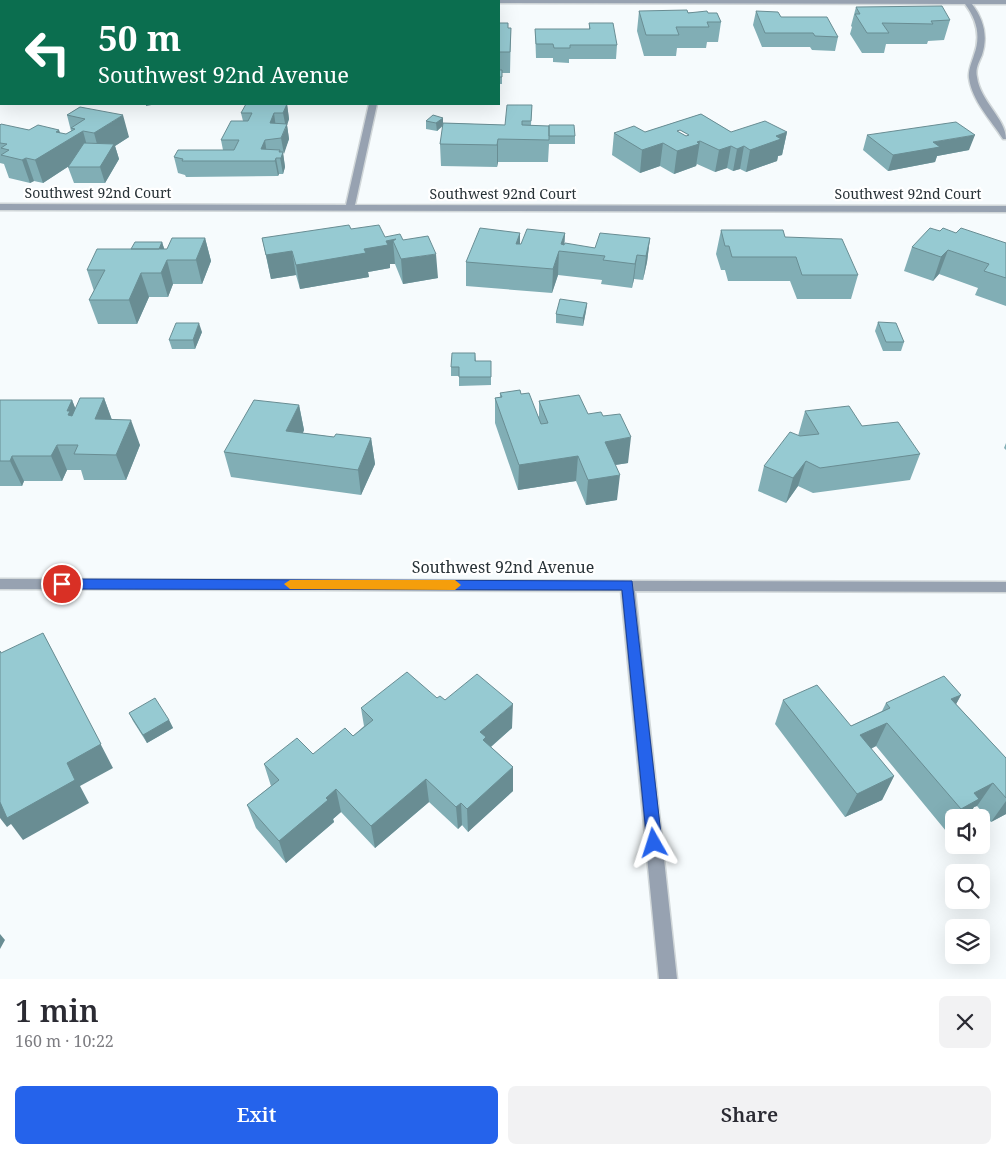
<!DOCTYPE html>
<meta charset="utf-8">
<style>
:root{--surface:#fff;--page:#f2f2f3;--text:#2b2b33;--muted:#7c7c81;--accent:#2563eb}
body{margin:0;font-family:"Noto Serif",serif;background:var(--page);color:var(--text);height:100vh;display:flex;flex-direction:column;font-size:19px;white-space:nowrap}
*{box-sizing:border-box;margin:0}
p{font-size:16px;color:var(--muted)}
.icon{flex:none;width:28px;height:28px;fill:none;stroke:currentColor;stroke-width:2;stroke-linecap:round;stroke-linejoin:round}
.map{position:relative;height:979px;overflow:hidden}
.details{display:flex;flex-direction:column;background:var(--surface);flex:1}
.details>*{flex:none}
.hud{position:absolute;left:0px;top:0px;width:500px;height:105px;box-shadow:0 5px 20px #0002;background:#0b6e4f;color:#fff;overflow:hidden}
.fabs{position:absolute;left:945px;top:809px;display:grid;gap:10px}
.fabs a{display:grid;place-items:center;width:45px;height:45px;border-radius:8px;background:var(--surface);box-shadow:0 5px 20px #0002;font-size:25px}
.pin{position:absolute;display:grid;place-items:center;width:42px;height:42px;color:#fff;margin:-21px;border:2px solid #fff;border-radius:50%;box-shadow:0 1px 5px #0007}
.me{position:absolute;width:55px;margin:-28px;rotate:354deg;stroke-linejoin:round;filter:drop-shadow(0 0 4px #0008)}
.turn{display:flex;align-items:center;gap:18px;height:105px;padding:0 15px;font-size:22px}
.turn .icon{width:65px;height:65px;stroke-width:2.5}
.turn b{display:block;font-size:35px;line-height:42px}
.round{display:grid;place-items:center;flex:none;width:52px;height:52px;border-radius:8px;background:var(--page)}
.summary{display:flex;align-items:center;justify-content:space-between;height:85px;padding:0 15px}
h1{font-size:30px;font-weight:600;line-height:38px}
.cta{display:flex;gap:10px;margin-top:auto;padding:10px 15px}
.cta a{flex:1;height:58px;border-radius:8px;background:var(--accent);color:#fff;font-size:20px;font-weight:600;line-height:58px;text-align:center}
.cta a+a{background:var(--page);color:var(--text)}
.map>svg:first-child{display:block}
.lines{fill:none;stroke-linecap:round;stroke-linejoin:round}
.minor-casing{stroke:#d1d7d9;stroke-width:3}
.minor{fill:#97a2b1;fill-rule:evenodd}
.wall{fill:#81aeb5;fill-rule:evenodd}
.shaded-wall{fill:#698d93}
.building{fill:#96cad2;stroke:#698d93;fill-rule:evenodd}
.route{fill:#2563eb;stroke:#184099}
.slow{fill:#f59e0b}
.labels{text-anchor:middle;stroke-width:4.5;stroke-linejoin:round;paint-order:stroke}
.far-street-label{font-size:14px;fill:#273136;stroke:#fff}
.street-label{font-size:16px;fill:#273136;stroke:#fff}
</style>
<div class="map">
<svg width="1006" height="979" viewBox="0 0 1006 979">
<rect width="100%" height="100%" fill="#f6fbfd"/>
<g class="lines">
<g class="minor-casing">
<path id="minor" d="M393,0H438V1H394Z
M496,0H1006V4H972C984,20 988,36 982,55C979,62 975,69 977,77C980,101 1006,119 1006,139H1003C991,120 972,101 969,78C968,70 972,62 974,55C981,36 977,20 965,4L499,3Z
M369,104H377L355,205L1006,206V212L0,210V204L346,205Z
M0,579L1006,582V592L635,591L677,979H659L621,591L0,589Z"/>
</g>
<use href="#minor" class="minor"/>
</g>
<path class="wall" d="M96,0H149V1H97Z
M262,0H336V1H263Z
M856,7L950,20L944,40L928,41L927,44H886L884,53H862L850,34L852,27L851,26Z
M639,11L708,13L721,22L718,42H707L706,48H677L676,56H644L637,31Z
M756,11L781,17L838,37L835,51L812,50L810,47H762L753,25Z
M499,23L508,28H511L510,73H502V84H499Z
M589,23L617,45L616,59H569V63L553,62V58H536L535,29H589Z
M287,104L289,119L287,125L289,139L283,154L285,167L283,174H279L278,176L186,177L185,175L178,173L174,157L223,150L221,140L243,121L241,113Z
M532,105L531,125L575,136V144H549L548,162H498L497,167L441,166L440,144L443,126L437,131L426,129V121L443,118V123L505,125Z
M80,107L129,137L115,146L119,159L105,183H74L68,167L69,166L43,183L34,181L30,183L9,178L4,164L0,163V125L29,130H59L60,133L66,134L71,131L67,115Z
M701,114L731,132H787L782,155L778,156L777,161L746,172L740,169L733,171L727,168L715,172L697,164L696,166L674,174L660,166L640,173L612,155L614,133L645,132ZM680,130L689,135L686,136L677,131Z
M867,135L969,150L937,156L935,162L888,171L863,150Z
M351,229L385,237L403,240L438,278L403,284L395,264H390V268L368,272L369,277L300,289L296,275L271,279L262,238Z
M721,230L785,237L858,275L851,299H797L790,281H728L725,270H721L716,254Z
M940,231L956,233L1006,243V306L975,295L978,288L939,274L933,281L904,271L912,247Z
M520,233V244L565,233L564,245L595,248L650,238L647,262L643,280L634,279L632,288L601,284L602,280L558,275L552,293L466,286V262Z
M205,238L211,261L202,284H173L168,297H149L137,324H98L89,300L94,291L87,270L131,249L162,242L164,249H167Z
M587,303L586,311L583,326L556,323V314Z
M878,322L904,342L901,351H883L875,331Z
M202,332L195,349H172L169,340Z
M475,353L476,361H491V385L459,386V376H451V367Z
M500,393L521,394L539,417V401L588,414L603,416L628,463L615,465L617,500L586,505L576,481L518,490L495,423V398L500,397Z
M104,398L112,420L140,445L126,480H84L81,470H67L62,481H24L22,486H0V400H72L75,408Z
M299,405L304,430L303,433L334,437L371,438L375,464L361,495L231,477L224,452Z
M805,411L862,426L920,454L910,480L813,493L798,486L786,503L758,491L764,466L798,436Z
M1006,443V450L1004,448Z
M961,695L956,704L1006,758V814L991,822L977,806L974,807L967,818H954V827L946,831L876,746L871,749L894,776L882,800L845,817L775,724L783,700L851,726L882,711L886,703Z
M437,698L445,700L512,728L491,747L513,767V791L468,832L462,825L458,829L429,802L375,848L341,812L333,819L334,822L286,863L256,828L247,805L271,786L264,764L313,754L353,736L364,726L361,708Z
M129,713L169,720L173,728L147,743L133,721Z"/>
<path class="shaded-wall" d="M133,0H149V1H132Z
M146,104H157L146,106Z
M287,104L289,119L287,125L289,139L284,154L281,138L286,128L283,113Z
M274,113L276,128L270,123Z
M123,115L129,137L115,146L119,159L105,183L100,167V155L94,133Z
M443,118V125L437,131L436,123Z
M59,130L63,143L83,131L89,153L43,183L35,160L56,132Z
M787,132L782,155L778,156L777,161L746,172L750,150L776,136Z
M975,135L969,150L937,156L935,162L888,171L893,155L933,142Z
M498,139V162L497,167V145Z
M265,140L267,155L261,149Z
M700,141L696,166L674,174L677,151Z
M663,143L660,166L640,173L642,150Z
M731,146L727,168L715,172L719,150Z
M744,146L740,169L733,171L737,149Z
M280,150L281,157L283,152L285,167L283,174L279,152Z
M26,158L34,181L30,183L22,160Z
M276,158L279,174L278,176L275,161Z
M520,233V256L516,267V244Z
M565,233L564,251L561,244Z
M205,238L211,261L202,284L196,260Z
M650,238L647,262L643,280L646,256Z
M396,239L393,241L395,264H390V268L368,272L369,277L300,289L296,265L364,249L386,241Z
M162,242L165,251L155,257Z
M948,250L939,274L933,281L941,257Z
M292,251L296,275L271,279L266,255Z
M559,251L558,275L552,293L553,269Z
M436,254L438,278L403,284L401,259Z
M637,255L634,279L632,288L635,264Z
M167,260L173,284L168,297L161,273Z
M141,273L149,297L137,324L129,300Z
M587,303L586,311L583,326V318Z
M199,323L202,332L195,349L193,340Z
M104,398L113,423L95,419Z
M72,400L82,425L68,415L67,411Z
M299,405L304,430L292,456L286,431Z
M131,420L140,445L126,480L116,455Z
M631,437L628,463L602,467L605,442Z
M371,438L375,464L361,495L358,470Z
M57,445L67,470L62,481L51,456Z
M12,456L24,481L22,486L10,461Z
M578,456L576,481L518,490L519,465Z
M806,461L798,486L786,503L793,478Z
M620,475L617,500L586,505L588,480Z
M43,633L113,768L80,786L89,803L23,840L11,824L7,827L0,818V801L67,763Z
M961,695L948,719L951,699Z
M513,704L512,728L487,750L480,732Z
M169,720L173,728L147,743L143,735Z
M887,723L876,746L849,759L860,735Z
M513,767V791L468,832L467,809Z
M894,776L882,800L845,817L857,794Z
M426,779L429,802L375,848L371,826Z
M993,783L977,806L974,807L967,818H955L974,793Z
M336,789L341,812L333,819L334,822L286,863L279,841L326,798Z
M1006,801V814L991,822Z
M461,803L462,825L458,829L456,807Z
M954,820V827L946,831Z
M0,934L5,940L0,949Z"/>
<path class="building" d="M110,0H133L132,1H143H108Z
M152,0H189L187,1H151Z
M286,0H327V1H285Z
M942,6L950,20L931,21L933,24L882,23L889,33H867L855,14H860L856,7Z
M687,10L688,13L707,11L708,13H717L721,22H707L709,27H676L679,35H646L639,11Z
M756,11L778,12L781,17H827L838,37L815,36L813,33H765Z
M499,23H508V28H511L510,52H499Z
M589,23H613L617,45H570V48H554L553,44H536L535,29H590Z
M499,70H502V77H499Z
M246,104H287L283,113H274L270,123L287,124L281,138L265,140L261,149L280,150L279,152H283L281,158H276L275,161H182L183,159L174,157L178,150H234L239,140H221L231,121H248L252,113H241Z
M507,105H532L531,121H522V125L549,126V140L498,139L497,145L440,144L443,123L505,125Z
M80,107L123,115L94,133L83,131L35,160L26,158L22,160L1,155L9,150L1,148L7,144L0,143V125L1,124L29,130L38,125L59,130L56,132L66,134L75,129L71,128L85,119L67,115Z
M701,114L731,132L765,121L787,132L776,136L781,139L750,150L744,146L737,149L731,146L719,150L700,141L697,142L699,144L677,151L663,143L642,150L614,133L634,126L645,132ZM680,130L689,135L686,136L677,131Z
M433,115L443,118L436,123L426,121Z
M956,122L975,135L933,142L940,147L893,155L867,135Z
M549,125H574L575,136H549Z
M84,143L114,144L100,167H68Z
M349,225L351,229L379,225L385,237L400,234L403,240L428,236L436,254L401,259L393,241L396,239L386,241L388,245L364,249L366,253L296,265L292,251L266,255L262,238Z
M480,228L520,233L516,244H521L527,229L565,233L561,244L564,245L565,243L595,248L600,233L650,238L646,256L637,255L635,264L603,260L605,256L559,251L553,269L466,262Z
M930,228L940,231L943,228L956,233L961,228L1006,243V278L984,271L989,264L948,250L941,257L912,247Z
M721,230H783L785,237L842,239L858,275H802L796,257H732L729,246H725Z
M172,238H205L196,260H167L161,273H141L129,300H89L105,270H87L97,249H167Z
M135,242H162L159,249H131Z
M560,299L587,303L583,318L556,314Z
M878,322L896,323L904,342H886Z
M176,323H199L193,340H169Z
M452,353H475V361H491V377H459V367H451Z
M520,390L521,394L529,393L541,424L548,423L539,401L579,395L588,414L601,412L603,416L620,414L631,437L605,442L620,475L588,480L578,456L519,465L495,398L502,397L500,393Z
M80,398H104L95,419L131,420L116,455L74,454L78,445H57L51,456H12L10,461H0V400H72L67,411H70L68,415L72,416Z
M254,400L299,405L286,431L334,437L336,434L371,438L358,470L224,452Z
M849,406L862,426L898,422L920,454L820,468L806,461L793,478L764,466L790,432L800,436L819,434L805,411Z
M43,633L101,744L67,763L75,780L7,818L0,802V651L1,653Z
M407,672L437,698L440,696L445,700L477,674L513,704L480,732L486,737L483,740L513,767L467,809L461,803L456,807L426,779L371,826L336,789L326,798L328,800L279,841L247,805L279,780L264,764L297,738L313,754L345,728L353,736L373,720L361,708Z
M944,676L961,695L951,699L1006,758V798L993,783L974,793L979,799L961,809L887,723L860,735L894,776L857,794L783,700L817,685L851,726L890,708L886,703Z
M155,698L169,720L143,735L129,713Z"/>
<path class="route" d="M62,579L632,581L662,843L660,848L654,850L649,848L647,843L622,590L62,589L56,584Z"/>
<path class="slow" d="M290,580H455L461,585L455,590L290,589L284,584Z"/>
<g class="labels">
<g class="far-street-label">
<text x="98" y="198">Southwest 92nd Court</text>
<text x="503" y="199">Southwest 92nd Court</text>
<text x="908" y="199">Southwest 92nd Court</text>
</g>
<g class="street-label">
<text x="503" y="573">Southwest 92nd Avenue</text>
</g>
</g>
</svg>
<div class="fabs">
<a><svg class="icon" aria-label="sound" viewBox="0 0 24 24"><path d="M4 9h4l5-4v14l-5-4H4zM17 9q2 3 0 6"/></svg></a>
<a><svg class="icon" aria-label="search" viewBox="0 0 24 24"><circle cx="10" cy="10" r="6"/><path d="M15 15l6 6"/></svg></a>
<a><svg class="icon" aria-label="layers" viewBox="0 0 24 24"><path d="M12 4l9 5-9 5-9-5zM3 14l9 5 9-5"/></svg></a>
</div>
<div class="pin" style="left:62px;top:584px;background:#d93025"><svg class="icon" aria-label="arrive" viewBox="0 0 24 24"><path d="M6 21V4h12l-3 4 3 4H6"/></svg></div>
<svg class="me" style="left:654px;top:843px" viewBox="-20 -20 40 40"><path d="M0-17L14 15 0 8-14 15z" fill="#2563eb" stroke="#fff" stroke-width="4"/></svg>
<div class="hud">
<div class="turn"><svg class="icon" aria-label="left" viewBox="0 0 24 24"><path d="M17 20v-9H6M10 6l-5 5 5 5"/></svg><div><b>50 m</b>Southwest 92nd Avenue</div></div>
</div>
</div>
<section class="details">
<div class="summary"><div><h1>1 min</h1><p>160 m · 10:22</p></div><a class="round"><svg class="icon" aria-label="close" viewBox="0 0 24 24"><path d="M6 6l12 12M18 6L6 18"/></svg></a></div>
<div class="cta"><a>Exit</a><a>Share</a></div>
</section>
